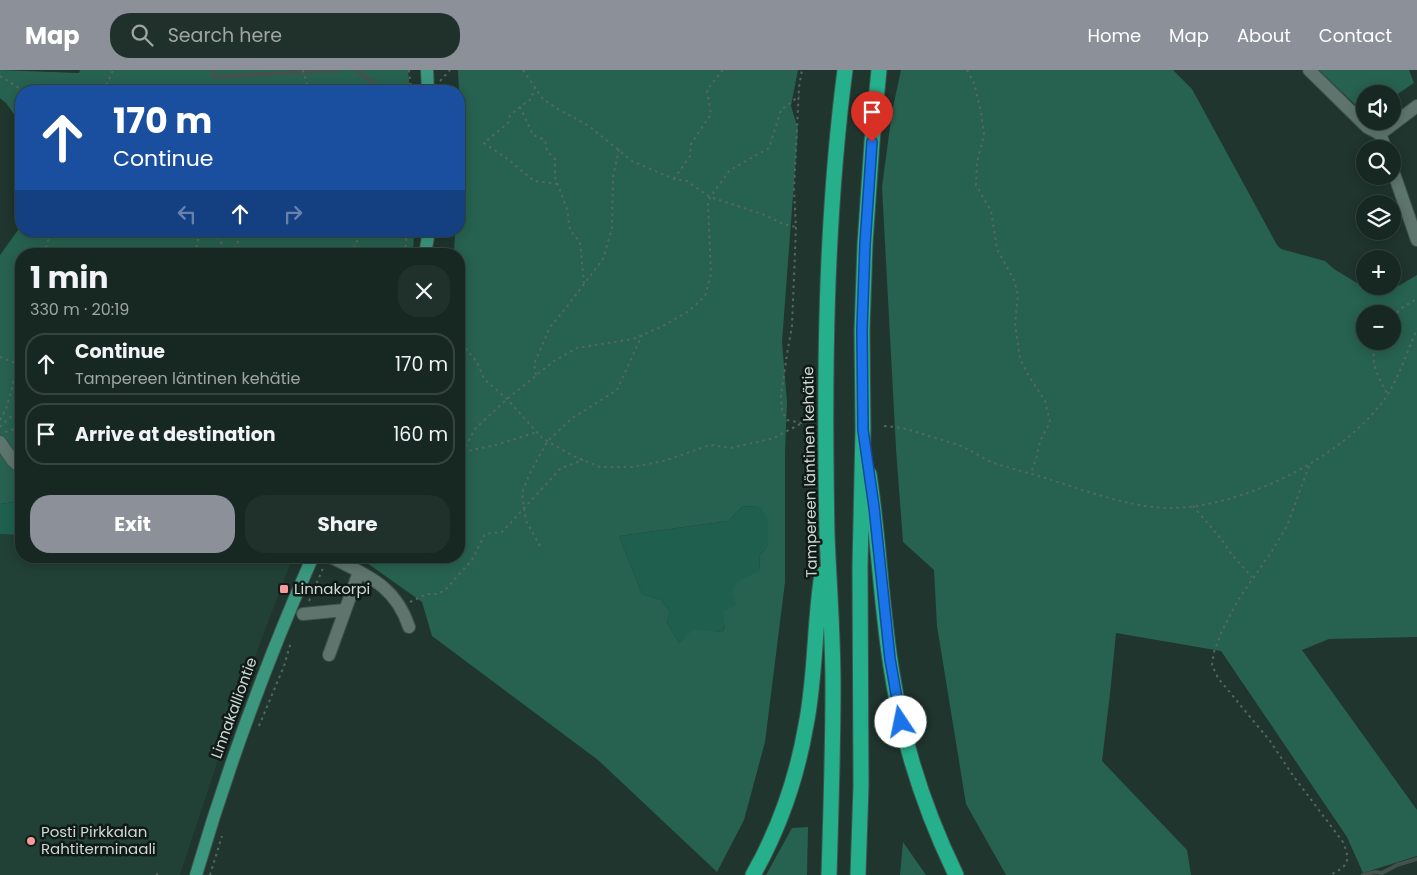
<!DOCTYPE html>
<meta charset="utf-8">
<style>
:root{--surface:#172822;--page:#20302a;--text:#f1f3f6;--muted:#9ea6a5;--line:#364440;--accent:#8c9099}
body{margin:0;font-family:Poppins,sans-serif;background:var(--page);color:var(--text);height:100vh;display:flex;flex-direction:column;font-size:19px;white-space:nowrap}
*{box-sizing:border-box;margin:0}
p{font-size:16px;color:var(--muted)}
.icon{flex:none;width:28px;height:28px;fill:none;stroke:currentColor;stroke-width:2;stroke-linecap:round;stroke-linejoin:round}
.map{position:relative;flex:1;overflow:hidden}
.details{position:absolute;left:15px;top:178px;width:450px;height:315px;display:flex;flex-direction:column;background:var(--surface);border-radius:20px;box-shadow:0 2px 12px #0003,0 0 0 1px var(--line)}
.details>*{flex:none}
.hud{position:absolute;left:15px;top:15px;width:450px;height:152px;border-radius:20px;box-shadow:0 2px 12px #0003,0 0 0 1px var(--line);background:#1a4fa0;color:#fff;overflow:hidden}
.buttons{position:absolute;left:1356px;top:15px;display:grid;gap:10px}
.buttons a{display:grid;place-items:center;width:45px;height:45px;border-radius:50%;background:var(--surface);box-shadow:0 2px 12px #0003,0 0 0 1px var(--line);font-size:25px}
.pin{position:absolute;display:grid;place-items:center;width:42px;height:42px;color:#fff;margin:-51px -21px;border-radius:50% 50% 50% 0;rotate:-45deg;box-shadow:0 0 5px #0007}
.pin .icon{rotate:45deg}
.me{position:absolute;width:55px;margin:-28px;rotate:349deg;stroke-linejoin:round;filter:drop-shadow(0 0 4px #0008)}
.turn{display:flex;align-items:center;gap:18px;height:105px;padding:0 15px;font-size:22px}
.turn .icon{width:65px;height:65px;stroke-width:2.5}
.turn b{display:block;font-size:35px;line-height:42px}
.lanes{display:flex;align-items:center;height:48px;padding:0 15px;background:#0003;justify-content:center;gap:25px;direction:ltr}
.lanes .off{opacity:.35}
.round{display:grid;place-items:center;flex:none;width:52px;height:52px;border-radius:20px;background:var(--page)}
.overview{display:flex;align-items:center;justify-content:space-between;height:85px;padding:0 15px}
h1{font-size:30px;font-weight:700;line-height:38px}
.button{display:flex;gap:10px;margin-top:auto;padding:10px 15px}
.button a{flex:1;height:58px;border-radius:20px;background:var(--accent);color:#fff;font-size:20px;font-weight:700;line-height:58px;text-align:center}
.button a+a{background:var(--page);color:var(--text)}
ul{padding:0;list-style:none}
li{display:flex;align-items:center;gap:15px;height:62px;margin:0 10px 8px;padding:0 5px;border:2px solid var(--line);border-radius:20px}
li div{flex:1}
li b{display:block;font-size:19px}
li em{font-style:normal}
header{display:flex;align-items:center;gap:30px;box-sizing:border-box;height:70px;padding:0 25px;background:var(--accent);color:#fff}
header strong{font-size:24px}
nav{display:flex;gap:28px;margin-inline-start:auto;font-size:18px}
.search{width:350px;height:45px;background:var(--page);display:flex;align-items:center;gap:12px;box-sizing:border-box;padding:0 18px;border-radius:20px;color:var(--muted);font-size:19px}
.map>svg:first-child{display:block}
.built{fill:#214036}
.green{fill:#1e604d}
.forest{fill:#27614f;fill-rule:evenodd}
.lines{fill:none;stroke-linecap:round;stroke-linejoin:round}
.stream{stroke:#44514c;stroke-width:4}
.minor-casing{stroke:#3e524b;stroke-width:14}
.major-casing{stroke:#3e524b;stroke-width:14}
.highway-casing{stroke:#3e524b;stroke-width:17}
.path{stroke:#546861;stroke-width:2;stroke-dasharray:2.5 4;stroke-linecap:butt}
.minor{stroke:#5d756c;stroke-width:12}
.major{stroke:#3b987f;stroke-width:12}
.highway{stroke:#25af8b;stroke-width:15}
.route-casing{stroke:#114b97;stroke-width:12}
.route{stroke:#1a73e8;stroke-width:9}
.poi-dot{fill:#f59b9b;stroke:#111a17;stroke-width:2}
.labels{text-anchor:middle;stroke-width:5;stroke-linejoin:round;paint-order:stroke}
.street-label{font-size:15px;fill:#ccd9d4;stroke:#111a17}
.poi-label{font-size:15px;fill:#ccd9d4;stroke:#111a17;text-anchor:start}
</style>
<header>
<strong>Map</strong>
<div class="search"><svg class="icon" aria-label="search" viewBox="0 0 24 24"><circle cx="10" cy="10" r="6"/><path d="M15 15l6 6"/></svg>Search here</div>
<nav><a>Home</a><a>Map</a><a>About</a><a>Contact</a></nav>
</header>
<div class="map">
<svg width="1417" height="805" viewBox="0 0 1417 805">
<rect width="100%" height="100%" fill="#1f352d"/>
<path class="built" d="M0,459H21V486H293L233,645L180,805H0Z"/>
<path class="green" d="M21,431V465L0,464V434Z
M743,436L760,437L769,450L767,477L760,485L759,501L736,535L722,562L693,560L679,573L667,553L670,541L661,530L642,524L619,466L728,451Z"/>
<path class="forest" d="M0,0L79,3L80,0H408L410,21H21V54L6,33L0,28Z
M458,0H798L791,36L798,59L782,272L787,332L785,383V512L765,672L744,750L717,802L598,690L432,566L422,532L367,493L366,486H459V184H454L455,161H459L461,63ZM743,436L760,437L768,450L767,477L760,485L759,501L737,512L732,522L736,535L723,542L725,557L722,562L693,559L679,573L667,553L670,541L661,530L642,524L619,466L728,451Z
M901,0H1173L1192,19L1277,175L1281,179L1325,191L1334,199L1375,224L1400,215L1417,205V567L1329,569L1302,580L1417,740V786L1363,803L1347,767L1221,581L1116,563L1110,624L1102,691L1187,780L1191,805H1006L966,734L937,556L934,500L903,472L896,379L882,117L892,42ZM1365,244H1392V271H1365Z
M1319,0H1409L1414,13L1393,27L1392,24H1365V44Z
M21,156V161H414L413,184H21V431L0,434V185Z
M808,757L807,805H766L792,758Z
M903,772L926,805H900Z"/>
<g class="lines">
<path class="stream" d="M212,0L215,7L339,0
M356,0L385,21
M1363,805L1375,802L1382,803L1397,795L1417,789"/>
<g class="minor-casing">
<path id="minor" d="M1309,0L1367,57L1380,64
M1380,64L1417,36
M1380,64L1386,79
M1392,98L1417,170
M0,372L13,391L21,398
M329,486C365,505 395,514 409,557
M303,544L345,540
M329,585L359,502"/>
</g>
<g class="major-casing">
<path id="major" d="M427,0L428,21
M425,184L429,161
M196,805C228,696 267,590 313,486"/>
</g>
<g class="highway-casing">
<path id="highway" d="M869,404C879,470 881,537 892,603C903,674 925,741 956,805
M753,805C779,759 797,707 806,655C816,605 814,554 822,504
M829,805C831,742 833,678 833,615C833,565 829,515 827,465C824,310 825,154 845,0
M858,805L861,716L860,497L863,360L862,260L865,174L872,72L879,0"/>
</g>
<path class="path" d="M303,0L309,21
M409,0L411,21
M523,0L543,29L556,38L589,56L632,91L674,109L687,111L710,127L765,145L783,154L796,157
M967,0L974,13L981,42L984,65L977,92L976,115L991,141L997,179L1014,210L1018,225L1015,253L1020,289L1030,308L1045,331L1050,352L1040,371L1036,390L1031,402
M0,6L24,21
M440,11L450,0
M535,17L531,29L520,37L533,65L545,70L547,81L555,89V107L567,139L570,160L580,172L584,213
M104,21L113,0
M520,37L510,45L508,53L484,73L509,90L534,111L558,114
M674,109L690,86L691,74L711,44L707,20L722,1L721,0
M213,161L229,184
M44,184L51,161
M195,184L200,161
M230,184L245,161
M351,184L358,169L359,161
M405,184L407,161
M1392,247L1403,237L1417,229
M1377,271C1368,291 1379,307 1387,324
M459,277L465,278L477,292L484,309L507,329L542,368L573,386L600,397H632L664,391L710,375L731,378L774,368L802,353
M0,287L21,295
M536,305L534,294L550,257L565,239L603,189L612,158L613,107L619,79
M0,350L6,339L21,285
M802,353L787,350L782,341L781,326L787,284L792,256L796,157L794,120L799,17L802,0
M884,356C906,357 918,363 939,369C948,372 958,374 967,379C976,383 985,390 994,393C1012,399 1030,403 1048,409C1087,421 1128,437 1169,438C1241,438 1337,390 1381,334C1398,312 1406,284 1417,259
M0,357L21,337
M5,362L21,357
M463,382L496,375L537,362
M459,388L475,359L507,329L554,291L577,278L633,269L663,256L689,241L705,226L711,204L708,134L710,127L730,100L769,78L781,40L799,26
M1309,396L1287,456L1272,481L1238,530L1221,563L1214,582L1212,595L1218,608L1270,671L1294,707L1343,772C1351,792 1348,796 1330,805
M1193,436L1222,470L1232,485L1252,507
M540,476L526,451L522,423L530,403L547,372L571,349L617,320L642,265
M309,531L324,496
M410,532L427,524H438L446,519L472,490L485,464L502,462L561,398L583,390
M259,656L284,596L291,572
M156,804L158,805
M210,805L222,766"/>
<use href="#minor" class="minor"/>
<use href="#major" class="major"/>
<use href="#highway" class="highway"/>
</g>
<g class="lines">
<g class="route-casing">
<path id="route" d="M872,72L865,174L862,260L863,360L874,437L890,589L901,652"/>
</g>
<use href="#route" class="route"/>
</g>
<g class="poi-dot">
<rect x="279" y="514" width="10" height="10" rx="2.5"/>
<circle cx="31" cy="771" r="5"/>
</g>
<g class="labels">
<g class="street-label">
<text transform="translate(810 402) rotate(-91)" y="5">Tampereen läntinen kehätie</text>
<text transform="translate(234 638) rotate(-70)" y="5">Linnakalliontie</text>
</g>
<g class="poi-label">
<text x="294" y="524">Linnakorpi</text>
<text x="41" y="767">Posti Pirkkalan<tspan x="41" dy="17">Rahtiterminaali</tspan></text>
</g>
</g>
</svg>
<div class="buttons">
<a><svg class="icon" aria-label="sound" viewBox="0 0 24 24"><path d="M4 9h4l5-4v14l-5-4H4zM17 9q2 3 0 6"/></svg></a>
<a><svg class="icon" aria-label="search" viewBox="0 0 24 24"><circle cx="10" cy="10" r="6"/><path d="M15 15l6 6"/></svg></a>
<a><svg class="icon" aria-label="layers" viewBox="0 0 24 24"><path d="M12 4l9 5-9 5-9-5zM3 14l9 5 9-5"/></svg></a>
<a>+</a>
<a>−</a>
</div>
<div class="pin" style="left:872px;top:72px;background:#d93025"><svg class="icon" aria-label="arrive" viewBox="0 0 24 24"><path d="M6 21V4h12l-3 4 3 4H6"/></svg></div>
<svg class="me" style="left:901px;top:652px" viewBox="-20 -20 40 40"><circle r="19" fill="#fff"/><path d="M0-13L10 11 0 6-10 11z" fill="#1a73e8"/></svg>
<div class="hud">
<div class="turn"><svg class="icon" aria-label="ahead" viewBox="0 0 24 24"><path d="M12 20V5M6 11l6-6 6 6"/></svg><div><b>170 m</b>Continue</div></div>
<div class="lanes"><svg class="icon off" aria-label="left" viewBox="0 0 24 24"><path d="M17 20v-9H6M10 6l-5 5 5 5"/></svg><svg class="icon" aria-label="ahead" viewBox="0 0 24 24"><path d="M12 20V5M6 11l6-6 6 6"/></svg><svg class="icon off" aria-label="right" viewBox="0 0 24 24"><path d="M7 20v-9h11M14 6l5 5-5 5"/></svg></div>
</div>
<section class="details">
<div class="overview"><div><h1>1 min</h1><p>330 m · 20:19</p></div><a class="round"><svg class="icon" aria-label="close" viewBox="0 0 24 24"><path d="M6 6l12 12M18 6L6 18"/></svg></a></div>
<ul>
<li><svg class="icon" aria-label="ahead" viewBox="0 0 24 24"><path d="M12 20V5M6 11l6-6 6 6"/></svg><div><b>Continue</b><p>Tampereen läntinen kehätie</p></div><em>170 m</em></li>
<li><svg class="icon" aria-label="arrive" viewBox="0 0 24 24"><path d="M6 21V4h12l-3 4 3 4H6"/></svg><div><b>Arrive at destination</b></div><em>160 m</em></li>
</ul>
<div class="button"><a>Exit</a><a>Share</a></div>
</section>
</div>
